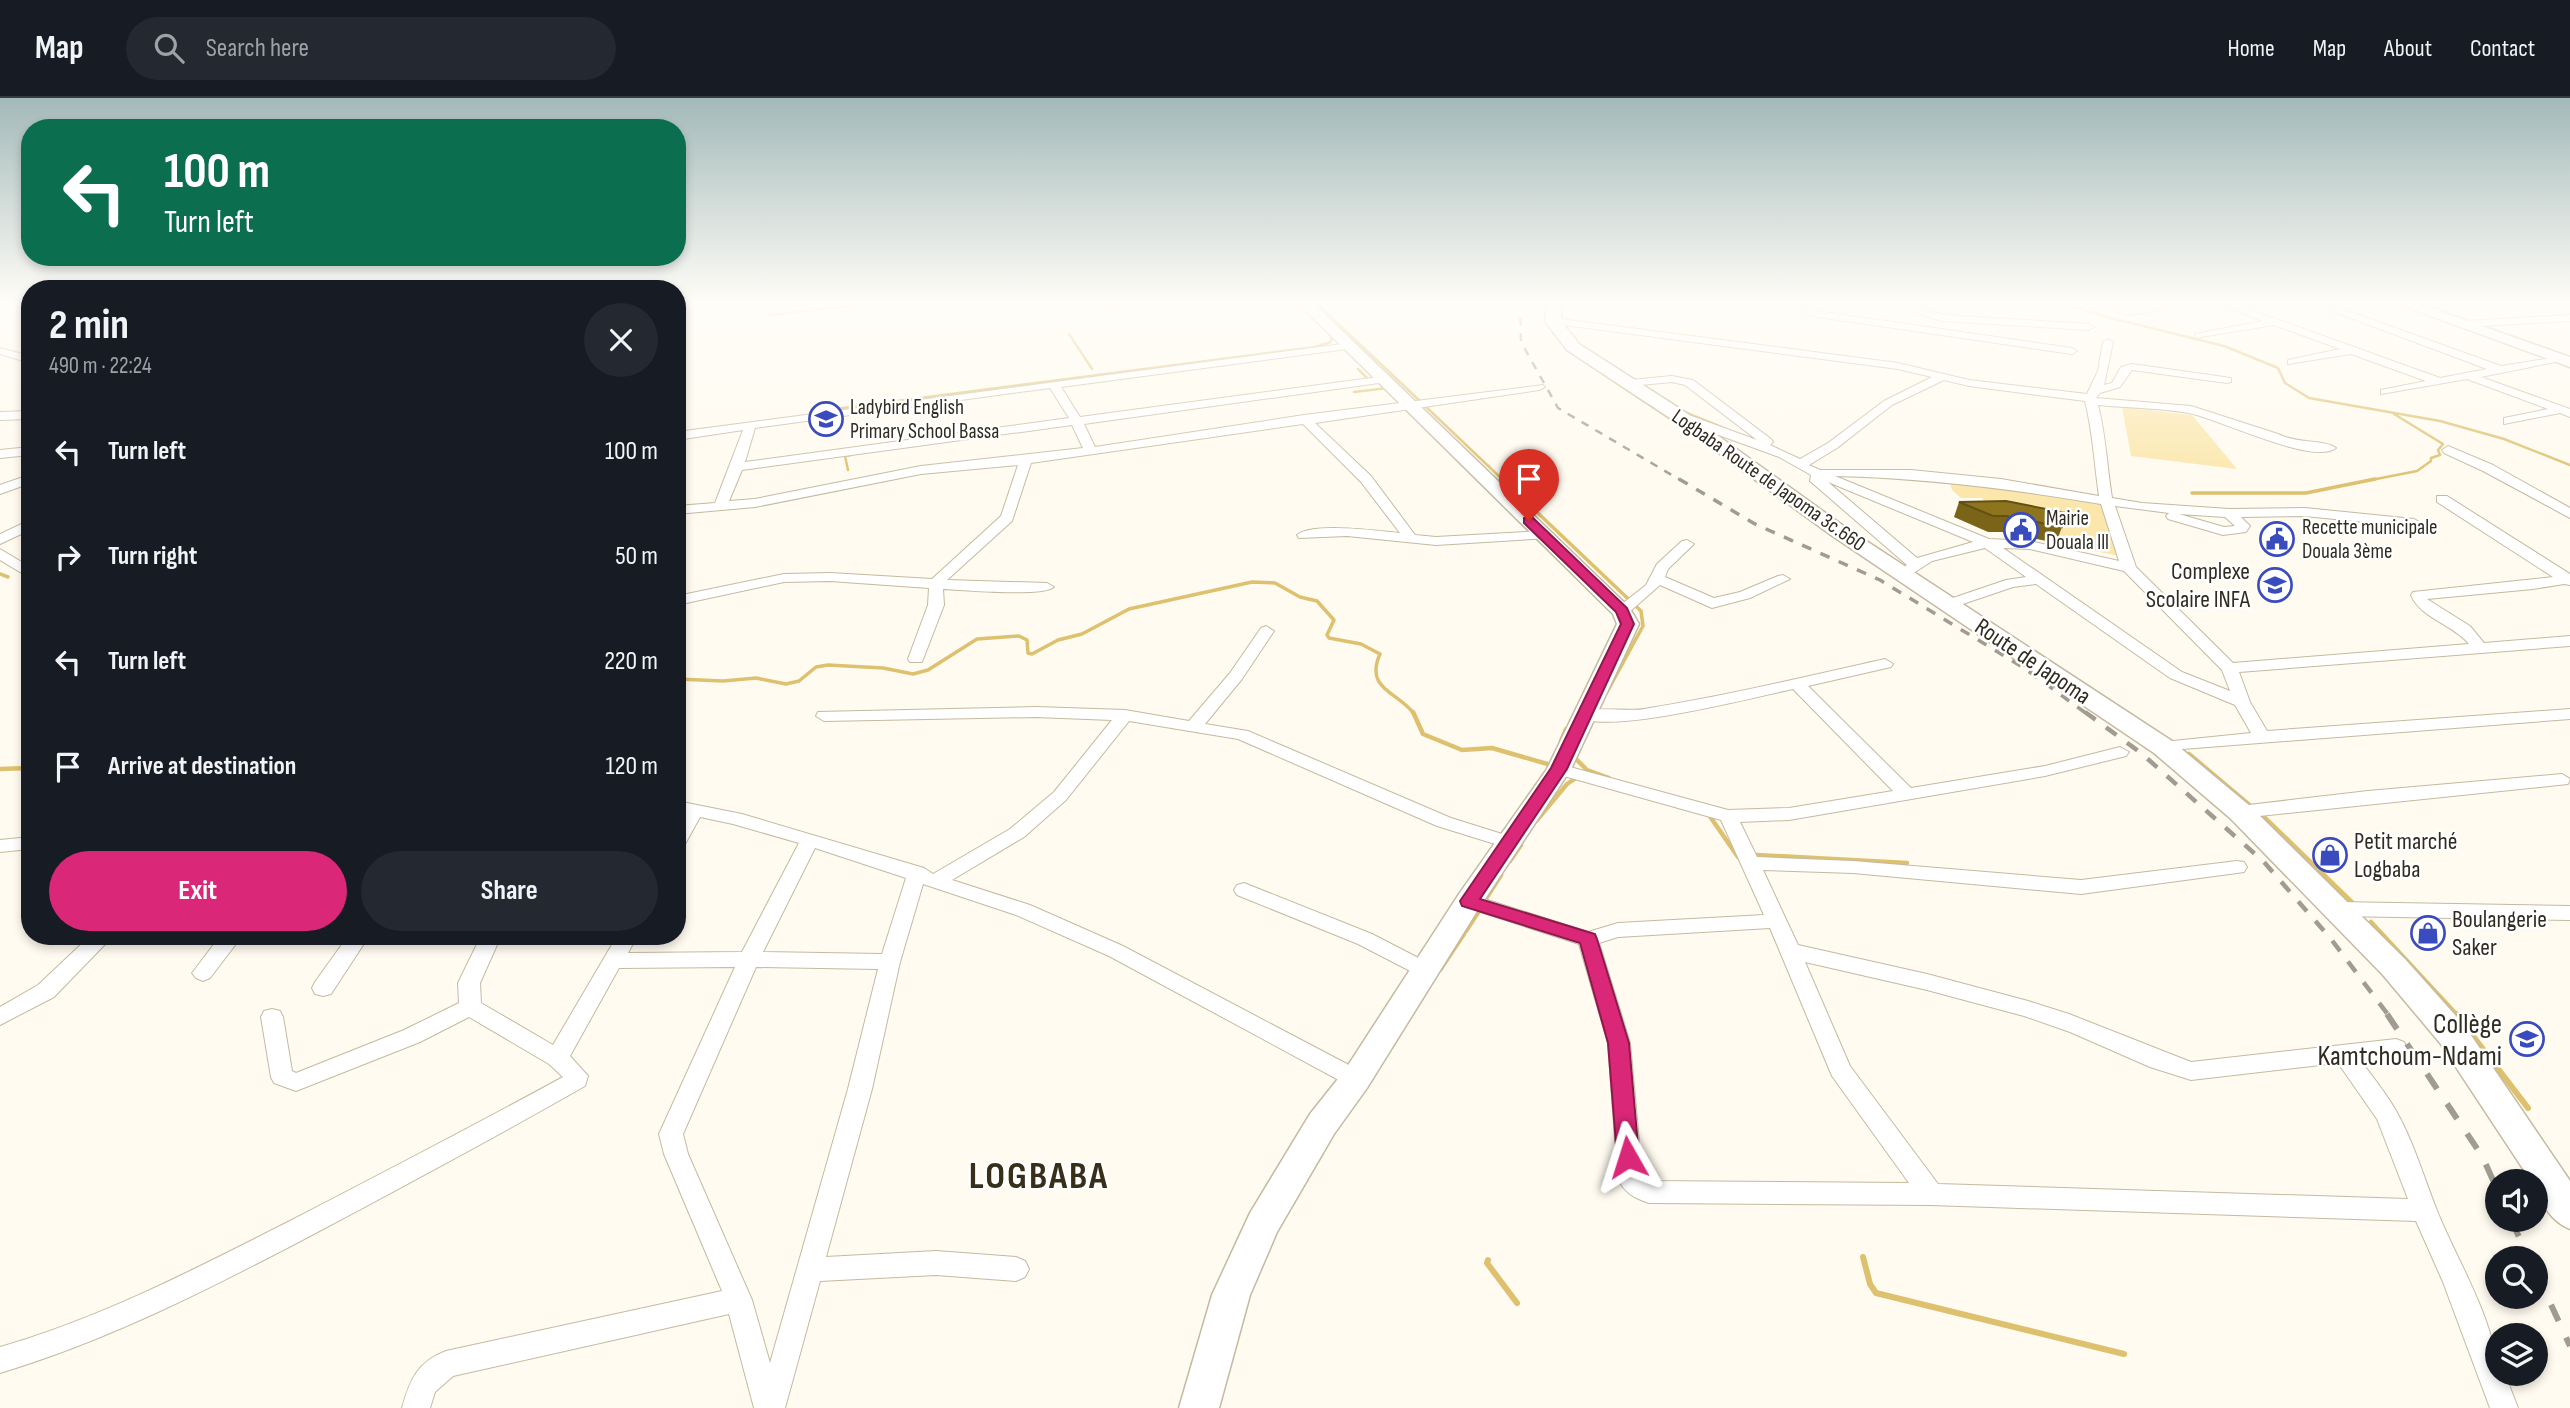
<!DOCTYPE html>
<meta charset="utf-8">
<style>
:root{--surface:#171b24;--page:#242831;--text:#f1f3f6;--muted:#9ea1a6;--line:#363941;--accent:#db2777}
body{margin:0;font-family:"Sofia Sans Condensed",sans-serif;background:var(--page);color:var(--text);height:100vh;display:flex;flex-direction:column;font-size:26px;white-space:nowrap}
*{box-sizing:border-box;margin:0}
p{font-size:23px;color:var(--muted)}
.icon{flex:none;width:38px;height:38px;fill:none;stroke:currentColor;stroke-width:2;stroke-linecap:round;stroke-linejoin:round}
.map{position:relative;flex:1;overflow:hidden}
.side{position:absolute;left:21px;top:182px;width:665px;height:665px;display:flex;flex-direction:column;background:var(--surface);border-radius:28px;box-shadow:0 4px 10px #0003}
.side>*{flex:none}
.top-card{position:absolute;left:21px;top:21px;width:665px;height:147px;border-radius:28px;box-shadow:0 4px 10px #0003;background:#0b6e4f;color:#fff;overflow:hidden}
.tools{position:absolute;left:2485px;top:1071px;display:grid;gap:14px}
.tools a{display:grid;place-items:center;width:63px;height:63px;border-radius:50%;background:var(--surface);box-shadow:0 4px 10px #0003;font-size:35px}
.pin{position:absolute;display:grid;place-items:center;width:60px;height:60px;color:#fff;margin:-72px -30px;border-radius:50% 50% 50% 0;rotate:-45deg;box-shadow:0 0 7px #0007}
.pin .icon{rotate:45deg}
.me{position:absolute;width:77px;margin:-38px;rotate:354deg;stroke-linejoin:round;filter:drop-shadow(0 0 5px #0008)}
.turn{display:flex;align-items:center;gap:24px;height:147px;padding:0 28px;font-size:32px}
.turn .icon{width:91px;height:91px;stroke-width:2.5}
.turn b{display:block;font-size:49px;line-height:60px}
.round{display:grid;place-items:center;flex:none;width:74px;height:74px;border-radius:37px;background:var(--page)}
.head{display:flex;align-items:center;justify-content:space-between;height:119px;padding:0 28px}
h1{font-size:42px;font-weight:700;line-height:52px}
.button{display:flex;gap:14px;margin-top:auto;padding:14px 28px}
.button a{flex:1;height:80px;border-radius:42px;background:var(--accent);color:#fff;font-size:28px;font-weight:700;line-height:80px;text-align:center}
.button a+a{background:var(--page);color:var(--text)}
ul{padding:0;list-style:none}
li{display:flex;align-items:center;gap:21px;height:105px;padding:0 28px}
li div{flex:1}
li b{display:block;font-size:26px}
li em{font-style:normal}
header{display:flex;align-items:center;gap:42px;box-sizing:border-box;height:98px;padding:0 35px;background:var(--surface);border-bottom:2px solid var(--line)}
header strong{font-size:33px}
nav{display:flex;gap:38px;margin-inline-start:auto;font-size:24px}
.search{width:490px;height:63px;background:var(--page);display:flex;align-items:center;gap:18px;box-sizing:border-box;padding:0 24px;border-radius:38px;color:var(--muted);font-size:26px}
.map>svg:first-child{display:block}
.green{fill:#fbe7ac}
.lines{fill:none;stroke-linecap:round;stroke-linejoin:round}
.stream-far3{stroke:#ddc16f;stroke-width:2.5}
.stream-far2{stroke:#ddc16f;stroke-width:3.5}
.stream-far1{stroke:#ddc16f;stroke-width:4.5}
.stream{stroke:#ddc16f;stroke-width:6}
.street-casing{stroke:#c4baa0;stroke-width:2}
.secondary-casing{stroke:#c4baa0;stroke-width:3}
.primary-casing{stroke:#c4baa0;stroke-width:3}
.street{fill:#fff;fill-rule:evenodd}
.secondary{fill:#fff;fill-rule:evenodd}
.primary{fill:#fff;fill-rule:evenodd}
.rail-far3{stroke:#a09c91;stroke-width:2.5;stroke-dasharray:8 8;stroke-linecap:butt}
.rail-far2{stroke:#a09c91;stroke-width:3.5;stroke-dasharray:10 10;stroke-linecap:butt}
.rail-far1{stroke:#a09c91;stroke-width:4.5;stroke-dasharray:13 13;stroke-linecap:butt}
.rail{stroke:#a09c91;stroke-width:6;stroke-dasharray:18 18;stroke-linecap:butt}
.wall{fill:#7a6418}
.building{fill:#8e741c;stroke:#635114;stroke-width:2}
.route{fill:#db2777;stroke:#8e194d;stroke-width:2}
.labels{text-anchor:middle;stroke-width:5;stroke-linejoin:round;paint-order:stroke}
.far-poi-label{font-size:21px;fill:#302c21;stroke:#fff;text-anchor:start}
.far-street-label{font-size:21px;fill:#302c21;stroke:#fff}
.poi-label{font-size:24px;fill:#302c21;stroke:#fff;text-anchor:start}
.street-label{font-size:24px;fill:#302c21;stroke:#fff}
.near-poi-label{font-size:28px;fill:#302c21;stroke:#fff;text-anchor:end}
.near-district-label{font-size:38px;font-weight:bold;letter-spacing:2px;fill:#372f19;stroke:#fff}
</style>
<header>
<strong>Map</strong>
<div class="search"><svg class="icon" aria-label="search" viewBox="0 0 24 24"><circle cx="10" cy="10" r="6"/><path d="M15 15l6 6"/></svg>Search here</div>
<nav><a>Home</a><a>Map</a><a>About</a><a>Contact</a></nav>
</header>
<div class="map">
<svg width="2570" height="1310" viewBox="0 0 2570 1310">
<rect width="100%" height="100%" fill="#fffbf0"/>
<path class="green" d="M2122,309L2192,317L2237,371L2131,358Z
M1950,385L1977,386L2107,406L2119,458L2056,445L2060,431L1997,418L1982,400H1961L1952,392Z"/>
<g class="lines">
<path class="stream-far3" d="M1314,203L1421,304
M2063,203L2070,208L2103,218L2224,248L2278,270L2285,285L2309,300L2440,323L2504,341L2570,367
M1106,208L1121,207
M769,217L893,203
M1547,221L1553,235L1563,245
M1069,236L1092,271
M1358,271L1369,282
M1612,282L1681,328
M1354,294L1388,290
M1423,306L1504,383
M835,311L1315,249L1331,244V235
M1682,313L1726,331
M848,372L845,358L851,357
M2366,383L2417,373L2431,363V360L2440,357L2438,352L2443,346L2394,316"/>
<path class="stream-far2" d="M1502,381L1641,513L1643,528L1607,594
M2192,395H2306L2375,381
M0,476L8,479
M677,581L723,583L756,580L786,586L799,583L816,569L828,567L883,570L913,576L928,572L977,541L1019,538L1027,542L1028,555L1032,556L1058,542L1082,536L1129,511L1252,484L1275,485L1300,499L1317,503L1334,522L1327,537L1329,540L1361,546L1380,556C1364,592 1399,594 1414,616"/>
<path class="stream-far1" d="M1413,614L1423,636L1462,652L1492,650L1551,667
M1561,643L1566,631
M2189,656L2253,710
M1577,662L1587,672L1609,680
M0,671L30,670
M2260,715L2354,806
M1709,717L1738,759
M1537,722L1567,686L1576,680
M1757,757L1907,765
M1510,763L1521,747
M1487,799L1501,777
M2371,824L2458,918
M1466,833L1481,810
M1440,872L1464,836"/>
<path class="stream" d="M2456,916L2528,1010
M1863,1159L1870,1186L1876,1195L2124,1256
M1488,1162L1487,1165L1517,1205"/>
<g class="street-casing">
<path id="street" d="M1767,203H1819L1817,213L2072,250L2077,253L2072,256L1811,218L1806,215L1807,210Z
M1906,203H1916L1923,211L1944,217L2089,226L2094,229L2089,232L1943,223L1915,215Z
M2163,203H2177C2163,213 2130,222 2114,212C2127,204 2148,210 2163,203Z
M2211,203H2226L2440,280L2487,271L2305,203H2320L2501,268L2565,258V262L2481,279L2570,311V319L2560,315L2504,326V320L2548,311L2467,281L2381,296V292L2426,283L2351,256L2288,266V262L2340,251L2274,227L2195,240V236L2263,223Z
M2570,217V223L2465,229L2460,226L2465,223Z
M1553,220L1898,265L1969,282L2087,296L2098,273L2103,244L2108,241L2113,244L2104,287L2112,285L2121,269L2132,266L2231,280V284L2227,285L2132,272L2120,289L2100,295L2096,300L2191,308L2278,336C2297,346 2324,341 2336,350C2314,368 2219,321 2189,315C2159,310 2128,310 2098,307C2106,338 2107,368 2112,400L2142,405L2229,411L2305,410L2414,421L2421,425L2414,429L2305,418L2241,419L2250,428L2246,434L2223,437L2168,421L2166,418L2169,415L2115,408L2136,469L2233,565L2469,546C2454,527 2420,520 2411,497L2413,494L2553,479L2437,404V398H2447L2570,476V487L2564,486L2533,491L2427,501L2470,528L2484,545L2570,538V548L2239,574L2250,604L2267,633L2570,611V621L2157,653L2154,649L2163,644L2251,635L2235,607L2170,580L2036,486L2013,489L1954,509H1944L1941,506L1944,503L2006,482L2026,479L1985,450L1932,463L1909,478H1899L1897,475L1907,467L1810,383L1811,377L1779,359L1675,321V315H1683L1757,342L1685,287L1672,284L1630,288L1624,285L1630,282L1672,278L1693,282L1771,341L1773,344L1770,347L1800,361L1828,345L1884,303L1932,279L1898,271L1549,225L1548,223ZM1944,282L1969,288L2085,303C2093,335 2094,364 2099,398L2001,381L1911,372H1820L1809,367L1837,350L1892,307ZM1835,378C1925,380 2012,391 2101,406L2119,463L2030,443L1989,441ZM1828,384L1973,444L1917,460ZM2179,416L2225,419L2235,428L2224,429ZM2003,450L2030,451L2124,473L2222,572L2230,593L2182,574Z
M1350,245L1354,246V250L1061,289L1080,319L1386,278L1392,281L1386,284L1084,326L1095,349L1304,317L1543,287L1545,289L1539,292L1315,325L1371,378L1415,437L1436,439L1544,433L1551,437L1549,440L1436,447L1347,438L1299,440L1297,437C1313,424 1378,433 1400,435L1361,384L1303,326L1031,365L1012,423L947,482L1047,485L1054,489C1043,499 963,492 943,491L944,507L922,564H910L908,561L928,507L929,490L830,483L784,484L677,507V498L784,476L830,475L932,481L1001,418L1018,367L921,376L755,409L677,416V408L715,405L743,332L677,342V334ZM1050,290L1069,320L745,364L755,330ZM1072,327L1083,350L921,368L755,401L729,403L742,372Z
M0,250L30,258V265L0,256Z
M30,313V321L0,322V314Z
M2448,348L2493,367L2570,410V420L2483,373L2444,355L2442,352Z
M30,349V357L0,360V352Z
M23,379L29,383L28,386L0,396V387Z
M30,422V432L0,446V436Z
M1687,442L1694,446L1668,471L1665,479L1714,500L1740,494L1778,478L1783,477L1790,481L1750,500L1712,510L1660,487L1627,516H1617L1614,513L1617,510L1646,487L1657,466L1682,443Z
M0,451L30,469V480L0,462Z
M1266,528L1274,533L1242,581L1205,626L1248,633L1451,720L1515,740L1517,744L1515,748L1508,750L1437,728L1238,641L1129,623L1066,702L1024,739L952,782L1030,807L1123,848L1364,975L1367,981L1364,987L1356,990L1348,987L1109,858L1016,817L923,786L900,864L872,991L826,1159L936,1153L1016,1159L1025,1163L1029,1171L1025,1179L1016,1183L936,1177L820,1183L785,1310H754L729,1216L453,1278L435,1294L430,1310H402C410,1282 417,1264 446,1253L722,1193L664,1056L659,1036L735,869L619,870L570,958L588,978L585,988C494,1040 402,1089 310,1138C209,1191 109,1242 0,1275V1249C101,1220 193,1172 286,1125C379,1077 471,1029 563,979L549,966L469,919L420,944L296,993L274,985L271,979L261,919L264,913L272,911L280,913L283,919L292,973L296,975L404,932L459,905L458,885L481,838H501L480,885L481,905L553,947L617,838H637L628,855L742,854L799,745L733,726L700,719L684,748L677,750V726L683,716L677,715V703L742,716L924,770L933,776L1010,731L1054,694L1112,622L1036,619L824,623L816,618L818,614L1036,609L1125,612L1189,623L1230,575L1261,530ZM815,750L906,780L882,856L763,854ZM756,869L878,871L848,991L770,1265L752,1202L688,1056L683,1036Z
M1885,561L1893,566L1891,569L1808,588L1911,690L2045,668L2120,649L2129,654L2126,658L2045,678L1789,722L1740,724L1757,759L1853,763L2081,782L2237,763L2244,764L2247,769L2244,774L2237,775L2081,796L1853,775L1763,772L1798,847L1927,876L2028,903L2069,916L2191,964L2396,941L2404,944L2407,950L2404,956L2361,963C2372,978 2385,994 2395,1011C2413,1042 2423,1077 2436,1110C2455,1159 2497,1225 2497,1276H2505L2518,1310H2490L2443,1184L2416,1123L1931,1107L1649,1105C1634,1100 1625,1095 1618,1081L1608,945L1579,846L1462,808L1459,803L1462,798L1469,796L1588,834L1618,825L1764,817L1721,722L1553,675L1550,671L1559,666L1728,712L1789,710L1893,693L1793,591C1759,598 1598,640 1577,617C1586,607 1628,614 1644,611C1725,598 1805,579 1885,561ZM1770,830L1832,978L1909,1085L1649,1083L1642,1077L1630,945L1599,845L1618,839ZM1805,864L1927,892L2024,918L2070,934L2150,969L2191,982L2338,965L2377,1021L2408,1101L1938,1086L1850,968Z
M2562,676L2570,681L2568,686L2240,720L2231,714L2240,708L2368,693Z
M30,739V751L0,754V742Z
M1244,785L1372,836L1432,867L1436,872L1432,877L1425,880L1418,877L1358,846L1237,797L1234,792L1237,787Z
M2338,804L2570,808V822L2338,818L2331,816L2328,811L2331,806Z
M90,838H113L54,899L0,927V909L38,887Z
M220,838H242L210,880L203,883L196,880L192,875L196,870Z
M348,838H369L331,896L323,898L315,896L312,890L315,884Z"/>
</g>
<g class="secondary-casing">
<path id="secondary" d="M1296,203H1311L1629,509L1639,526L1571,671L1479,810L1367,990L1334,1036L1277,1134L1250,1197L1219,1310H1179L1212,1197L1250,1115L1310,1016L1345,972L1459,796L1547,671L1617,526L1613,516Z
M2390,203H2411L2570,259V269Z"/>
</g>
<g class="primary-casing">
<path id="primary" d="M1547,203H1561V223L1579,246L1685,314L1845,429L2172,643L2250,708L2405,861L2464,927L2570,1083V1131C2553,1125 2536,1102 2536,1083H2531L2440,945L2383,877L2230,720L2154,655L1831,437L1673,322L1567,252L1545,223Z"/>
</g>
<use href="#street" class="street"/>
<use href="#secondary" class="secondary"/>
<use href="#primary" class="primary"/>
<path class="rail-far3" d="M1520,203L1521,244L1558,310L1682,383"/>
<path class="rail-far2" d="M1679,381L1755,426L1880,482L2024,570L2087,616"/>
<path class="rail-far1" d="M2085,614L2141,655L2264,764L2331,841L2389,918"/>
<path class="rail" d="M2387,916L2482,1058L2497,1091
M2511,1122L2529,1160
M2536,1174L2570,1248"/>
</g>
<path class="wall" d="M1959,404L2062,429L2056,445L2002,434H1988L1954,419Z"/>
<path class="building" d="M2006,403L2066,415L2062,429L2007,418H1993L1959,404Z"/>
<linearGradient id="sky" x2="0" y2="1"><stop stop-color="#a3b9b8"/><stop offset="0.53" stop-color="#fffdf8"/><stop offset="1" stop-color="#fffdf8" stop-opacity="0"/></linearGradient>
<rect width="2570" height="386" fill="url(#sky)"/>
<path class="route" d="M1529,419L1533,420L1627,510L1634,526L1567,671L1480,801L1595,836L1597,841L1629,945L1639,1059L1636,1065L1628,1068L1620,1065L1617,1059L1608,945L1580,845L1462,808L1460,803L1551,670L1621,526L1616,514L1524,425V420Z"/>
<defs>
<g id="school-ring" transform="scale(1.75)"><circle r="9.5" fill="#fff" stroke="#3a4bbe" stroke-width="1.5"/><path d="M0-5L7-2L0 1L-7-2ZM-4 1L0 2.5L4 1V4Q0 6-4 4Z" fill="#3a4bbe"/></g>
<g id="civic-ring" transform="scale(1.75)"><circle r="9.5" fill="#fff" stroke="#3a4bbe" stroke-width="1.5"/><path d="M-.6-6.5H3V-4.5H.6V-3L4-1V1h2V6H-6V1h2V-1L-.6-3ZM-1.2 2.5V6h2.4V2.5Z" fill="#3a4bbe"/></g>
<g id="shop-ring" transform="scale(1.75)"><circle r="9.5" fill="#fff" stroke="#3a4bbe" stroke-width="1.5"/><path d="M-5-2.5h2.3a2.7 3.5 0 0 1 5.4 0H5L5.5 6h-11ZM-1.5-2.5h3a1.5 2.3 0 0 0-3 0Z" fill="#3a4bbe"/></g>
</defs>
<g fill-rule="evenodd">
<use href="#school-ring" x="826" y="321"/>
<use href="#civic-ring" x="2021" y="432"/>
<use href="#civic-ring" x="2277" y="441"/>
<use href="#school-ring" x="2275" y="487"/>
<use href="#shop-ring" x="2330" y="757"/>
<use href="#shop-ring" x="2428" y="835"/>
<use href="#school-ring" x="2527" y="941"/>
</g>
<g class="labels">
<g class="far-poi-label">
<text x="850" y="316">Ladybird English<tspan x="850" dy="24">Primary School Bassa</tspan></text>
<text x="2046" y="427">Mairie<tspan x="2046" dy="24">Douala lll</tspan></text>
<text x="2302" y="436">Recette municipale<tspan x="2302" dy="24">Douala 3ème</tspan></text>
</g>
<g class="far-street-label">
<text transform="translate(1769 382) rotate(35)" y="7">Logbaba Route de Japoma 3c.660</text>
</g>
<g class="poi-label">
<text x="2250" y="481" text-anchor="end">Complexe<tspan x="2250" dy="28">Scolaire INFA</tspan></text>
<text x="2354" y="751">Petit marché<tspan x="2354" dy="28">Logbaba</tspan></text>
<text x="2452" y="829">Boulangerie<tspan x="2452" dy="28">Saker</tspan></text>
</g>
<g class="street-label">
<text transform="translate(2033 563) rotate(34)" y="8">Route de Japoma</text>
</g>
<g class="near-poi-label">
<text x="2502" y="935">Collège<tspan x="2502" dy="32">Kamtchoum-Ndami</tspan></text>
</g>
<g class="near-district-label">
<text x="1039" y="1090">LOGBABA</text>
</g>
</g>
</svg>
<div class="tools">
<a><svg class="icon" aria-label="sound" viewBox="0 0 24 24"><path d="M4 9h4l5-4v14l-5-4H4zM17 9q2 3 0 6"/></svg></a>
<a><svg class="icon" aria-label="search" viewBox="0 0 24 24"><circle cx="10" cy="10" r="6"/><path d="M15 15l6 6"/></svg></a>
<a><svg class="icon" aria-label="layers" viewBox="0 0 24 24"><path d="M12 4l9 5-9 5-9-5zM3 14l9 5 9-5"/></svg></a>
</div>
<div class="pin" style="left:1529px;top:423px;background:#d93025"><svg class="icon" aria-label="arrive" viewBox="0 0 24 24"><path d="M6 21V4h12l-3 4 3 4H6"/></svg></div>
<svg class="me" style="left:1628px;top:1059px" viewBox="-20 -20 40 40"><path d="M0-17L14 15 0 8-14 15z" fill="#db2777" stroke="#fff" stroke-width="4"/></svg>
<div class="top-card">
<div class="turn"><svg class="icon" aria-label="left" viewBox="0 0 24 24"><path d="M17 20v-9H6M10 6l-5 5 5 5"/></svg><div><b>100 m</b>Turn left</div></div>
</div>
<section class="side">
<div class="head"><div><h1>2 min</h1><p>490 m · 22:24</p></div><a class="round"><svg class="icon" aria-label="close" viewBox="0 0 24 24"><path d="M6 6l12 12M18 6L6 18"/></svg></a></div>
<ul>
<li><svg class="icon" aria-label="left" viewBox="0 0 24 24"><path d="M17 20v-9H6M10 6l-5 5 5 5"/></svg><div><b>Turn left</b></div><em>100 m</em></li>
<li><svg class="icon" aria-label="right" viewBox="0 0 24 24"><path d="M7 20v-9h11M14 6l5 5-5 5"/></svg><div><b>Turn right</b></div><em>50 m</em></li>
<li><svg class="icon" aria-label="left" viewBox="0 0 24 24"><path d="M17 20v-9H6M10 6l-5 5 5 5"/></svg><div><b>Turn left</b></div><em>220 m</em></li>
<li><svg class="icon" aria-label="arrive" viewBox="0 0 24 24"><path d="M6 21V4h12l-3 4 3 4H6"/></svg><div><b>Arrive at destination</b></div><em>120 m</em></li>
</ul>
<div class="button"><a>Exit</a><a>Share</a></div>
</section>
</div>
